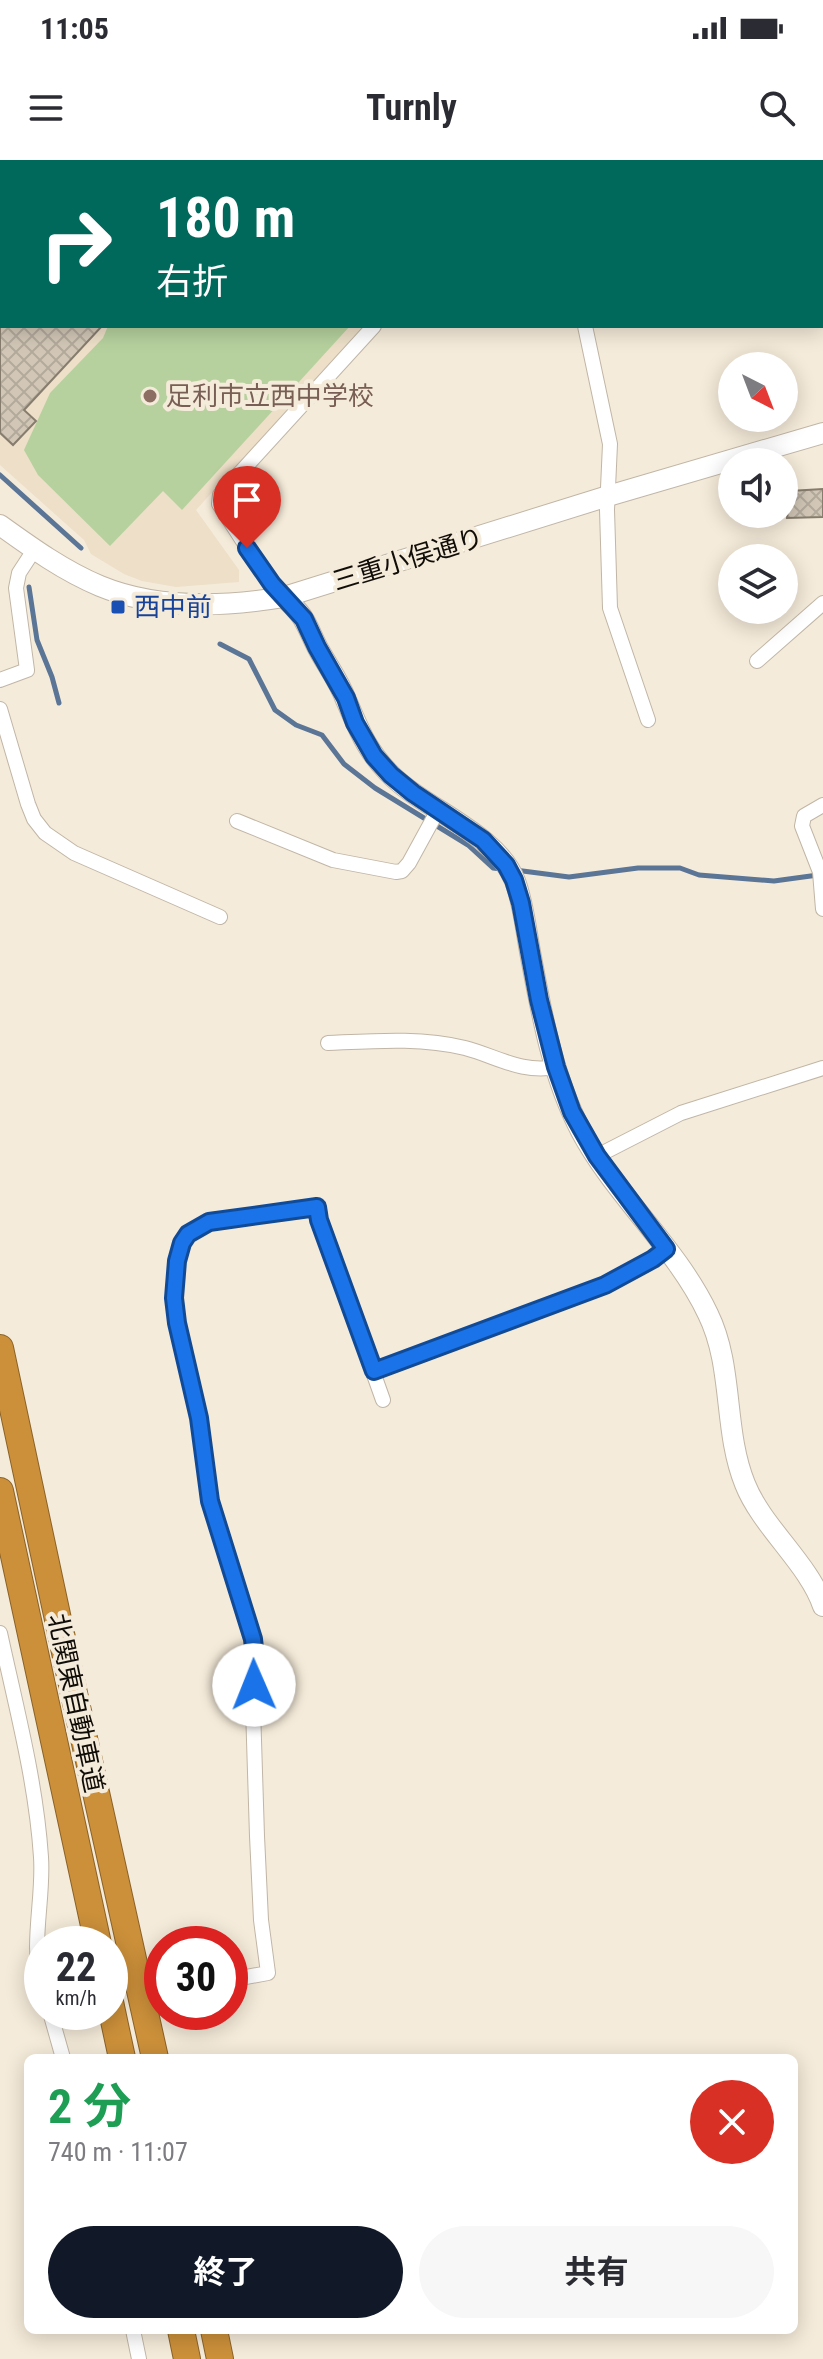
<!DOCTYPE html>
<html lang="ja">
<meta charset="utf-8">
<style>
:root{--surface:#fff;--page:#f7f7f7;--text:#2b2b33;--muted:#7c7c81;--accent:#111827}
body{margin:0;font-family:"Roboto Condensed","Noto Sans JP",sans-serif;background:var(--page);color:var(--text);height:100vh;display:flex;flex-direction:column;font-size:30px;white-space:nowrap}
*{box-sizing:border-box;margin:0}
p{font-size:26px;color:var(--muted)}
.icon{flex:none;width:44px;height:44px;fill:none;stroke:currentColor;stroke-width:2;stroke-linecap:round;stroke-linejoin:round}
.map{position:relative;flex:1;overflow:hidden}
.details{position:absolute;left:24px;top:1894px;width:774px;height:280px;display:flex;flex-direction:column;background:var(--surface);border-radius:12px;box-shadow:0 4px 20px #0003}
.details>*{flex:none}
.banner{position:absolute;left:0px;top:0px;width:824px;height:168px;box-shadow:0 4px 20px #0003;background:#00695c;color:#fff;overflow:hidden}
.needle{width:52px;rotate:138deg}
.buttons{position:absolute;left:718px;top:192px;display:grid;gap:16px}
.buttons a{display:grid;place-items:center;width:80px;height:80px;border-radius:50%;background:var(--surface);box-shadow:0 4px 20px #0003;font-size:40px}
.speed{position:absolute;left:24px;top:1766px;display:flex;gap:16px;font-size:40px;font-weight:700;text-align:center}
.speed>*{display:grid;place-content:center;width:104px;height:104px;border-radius:50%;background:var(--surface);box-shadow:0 4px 20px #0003;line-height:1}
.speed small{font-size:20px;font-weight:400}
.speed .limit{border:12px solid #d22;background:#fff;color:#111}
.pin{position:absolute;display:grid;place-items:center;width:68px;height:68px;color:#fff;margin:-82px -34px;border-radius:50% 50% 50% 0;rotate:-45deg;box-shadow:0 0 8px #0007}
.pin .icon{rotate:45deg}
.me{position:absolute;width:88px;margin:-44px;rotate:359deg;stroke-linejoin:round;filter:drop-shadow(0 0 6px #0008)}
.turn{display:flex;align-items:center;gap:28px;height:168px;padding:0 24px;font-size:36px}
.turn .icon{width:104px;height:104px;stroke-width:2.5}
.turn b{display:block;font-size:56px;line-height:68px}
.round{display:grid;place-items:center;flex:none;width:84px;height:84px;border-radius:42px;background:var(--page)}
.head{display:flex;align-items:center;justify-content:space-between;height:136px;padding:0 24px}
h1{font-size:48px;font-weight:700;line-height:60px;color:#1e9e55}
.action{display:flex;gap:16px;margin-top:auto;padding:16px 24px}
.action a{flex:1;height:92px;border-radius:48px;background:var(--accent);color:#fff;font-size:32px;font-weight:700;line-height:92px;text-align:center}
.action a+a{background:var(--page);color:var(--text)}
.status{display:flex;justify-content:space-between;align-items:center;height:56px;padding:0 40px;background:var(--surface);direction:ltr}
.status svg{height:22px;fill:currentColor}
header{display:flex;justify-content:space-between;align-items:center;height:104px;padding:0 24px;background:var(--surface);font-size:36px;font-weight:700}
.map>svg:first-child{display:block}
.built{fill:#eddfc8}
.pitch{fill:#b6d19e}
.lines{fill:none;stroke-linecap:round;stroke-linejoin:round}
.stream{stroke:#5b7597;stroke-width:5}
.building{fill:url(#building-cross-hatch);stroke:#877d6e;stroke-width:2}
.street-tunnel{stroke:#d3caba;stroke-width:14;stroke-dasharray:14 7;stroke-linecap:butt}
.street-casing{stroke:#c1b6a6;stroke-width:16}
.secondary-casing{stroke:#c1b6a6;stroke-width:22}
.highway-casing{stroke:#8a6228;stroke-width:28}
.street{stroke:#fff;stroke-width:14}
.secondary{stroke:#fff;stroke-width:20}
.highway{stroke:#cc903a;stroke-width:26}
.route-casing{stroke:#114b97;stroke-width:20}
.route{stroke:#1a73e8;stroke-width:14}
.education-dot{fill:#8d6e63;stroke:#f5ebda;stroke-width:3}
.transit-dot{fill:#1a4fb4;stroke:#f5ebda;stroke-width:3}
.labels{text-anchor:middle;stroke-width:8;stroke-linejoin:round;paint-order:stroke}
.education-label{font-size:26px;fill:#785e54;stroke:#f5ebda;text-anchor:start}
.street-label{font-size:26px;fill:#100d08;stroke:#f5ebda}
.transit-label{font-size:26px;fill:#164399;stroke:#f5ebda;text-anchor:start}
</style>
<div class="status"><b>11:05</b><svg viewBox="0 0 49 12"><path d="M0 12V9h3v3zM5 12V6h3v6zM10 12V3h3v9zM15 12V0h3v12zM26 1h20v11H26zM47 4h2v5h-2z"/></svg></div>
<header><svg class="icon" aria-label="menu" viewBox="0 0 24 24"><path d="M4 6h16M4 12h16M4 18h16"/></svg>Turnly<svg class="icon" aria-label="search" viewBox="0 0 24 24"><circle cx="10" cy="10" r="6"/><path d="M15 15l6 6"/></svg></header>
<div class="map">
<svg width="823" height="2199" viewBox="0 0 823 2199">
<defs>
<pattern id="building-cross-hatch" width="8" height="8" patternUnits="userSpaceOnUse" patternTransform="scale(2)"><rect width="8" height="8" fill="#d2c7b7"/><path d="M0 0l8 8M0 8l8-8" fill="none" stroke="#b3aa9c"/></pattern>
</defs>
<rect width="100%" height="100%" fill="#f5ebda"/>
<path class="built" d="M0,0H252L254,2H2V166H363L196,350L239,410V422L176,427L142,421L124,414L91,394L84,380L0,305Z"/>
<path class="pitch" d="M108,166H350L182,350L163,331L110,386L38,315L24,290L50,233L103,178Z"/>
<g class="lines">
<path class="stream" d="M0,315L81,388
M29,427L37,480L52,517L59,543
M220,484L249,499L275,550L296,565L322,575L344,604L375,628L468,685L493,708L501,709
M515,710L569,717L638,708H680L699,715L774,721L818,715"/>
</g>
<path class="building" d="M0,166H102L24,250L36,261L13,285L0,273Z
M823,329V357L787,358L790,331Z"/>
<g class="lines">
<path class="street-tunnel" d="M110,1841L162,1832"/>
<g class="street-casing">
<path id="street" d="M263,0L265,2
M822,24H823
M585,166L610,284L607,350L610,448L648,560
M284,437L261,409L219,344L220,335L374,166
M757,501L823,443
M0,520L27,510L16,428L19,413L34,390
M0,549L28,644L34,659L45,673L74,693L220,757
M823,645L804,656L802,666L820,712L823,749
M237,661L333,700L396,712L402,711L409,703L438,650
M328,883C373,881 421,877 465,888C496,896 522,914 556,907
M597,996L681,953L823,908
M374,1211L605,1125L653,1099L666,1089
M0,1473C16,1547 36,1621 41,1697C44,1739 30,1784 42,1826
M230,1820L268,1813L261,1760L257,1676L253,1548L255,1491L210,1341L199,1258L177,1163L175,1119L182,1083L188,1074L197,1068L209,1062L317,1047L319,1060L383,1240
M50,1852L63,1898
M133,2170L139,2199"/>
</g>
<g class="secondary-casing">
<path id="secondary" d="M0,365C32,388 64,411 100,426C158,450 224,447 284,437L608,336L823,273
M284,437C291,444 299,451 304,460C310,470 314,482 320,492C329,508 340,523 346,540C359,569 365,588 388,612C423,649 497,673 515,721C524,745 526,772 531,797C542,856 553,918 581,971C615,1035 677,1088 708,1154C734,1207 723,1270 745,1324C762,1367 809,1404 823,1446"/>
</g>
<g class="highway-casing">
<path id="highway" d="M0,1188L69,1511L155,1898
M0,1331L98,1784
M110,1842L122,1898
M181,2170L187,2199
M214,2170L220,2199"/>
</g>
<use href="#street" class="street"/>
<use href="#secondary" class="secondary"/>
<use href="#highway" class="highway"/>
</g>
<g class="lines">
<g class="route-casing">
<path id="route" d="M247,388L272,424L304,459L317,487L346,538L355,563L374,596L391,615L413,633L483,680L506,705L514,720L521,743L539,840L556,907L572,952L597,996L666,1089L653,1099L605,1125L374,1211L319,1060L317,1047L209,1062L188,1074L182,1083L177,1101L174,1138L177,1163L199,1258L210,1341L253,1479L256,1507L254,1525"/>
</g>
<use href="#route" class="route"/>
</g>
<circle class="education-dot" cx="150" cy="236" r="8"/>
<rect class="transit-dot" x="110" y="439" width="16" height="16" rx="4"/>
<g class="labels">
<g class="education-label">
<text x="166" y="245">足利市立西中学校</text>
</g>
<g class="street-label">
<text transform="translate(408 399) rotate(-17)" y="9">三重小俣通り</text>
<text transform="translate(76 1543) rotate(78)" y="9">北関東自動車道</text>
</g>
<g class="transit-label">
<text x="134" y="456">西中前</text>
</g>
</g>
</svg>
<div class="buttons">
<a><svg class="needle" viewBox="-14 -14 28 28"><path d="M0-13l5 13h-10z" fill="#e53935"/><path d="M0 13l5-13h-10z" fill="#7c7c81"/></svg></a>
<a><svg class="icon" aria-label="sound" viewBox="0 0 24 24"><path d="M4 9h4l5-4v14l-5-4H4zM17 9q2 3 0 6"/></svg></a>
<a><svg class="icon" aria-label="layers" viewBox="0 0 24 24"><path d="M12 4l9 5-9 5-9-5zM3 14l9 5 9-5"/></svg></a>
</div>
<div class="speed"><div>22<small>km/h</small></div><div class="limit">30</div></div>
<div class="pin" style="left:247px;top:388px;background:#d93025"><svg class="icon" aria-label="arrive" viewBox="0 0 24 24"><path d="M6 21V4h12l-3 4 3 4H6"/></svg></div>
<svg class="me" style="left:254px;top:1525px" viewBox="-20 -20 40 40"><circle r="19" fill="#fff"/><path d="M0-13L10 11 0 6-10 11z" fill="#1a73e8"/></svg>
<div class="banner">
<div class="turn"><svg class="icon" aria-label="right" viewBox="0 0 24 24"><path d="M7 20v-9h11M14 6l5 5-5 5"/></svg><div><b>180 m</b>右折</div></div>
</div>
<section class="details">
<div class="head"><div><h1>2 分</h1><p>740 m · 11:07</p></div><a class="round" style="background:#d93025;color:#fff"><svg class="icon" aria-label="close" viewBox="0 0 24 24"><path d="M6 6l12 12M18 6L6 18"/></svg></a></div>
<div class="action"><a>終了</a><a>共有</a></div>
</section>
</div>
